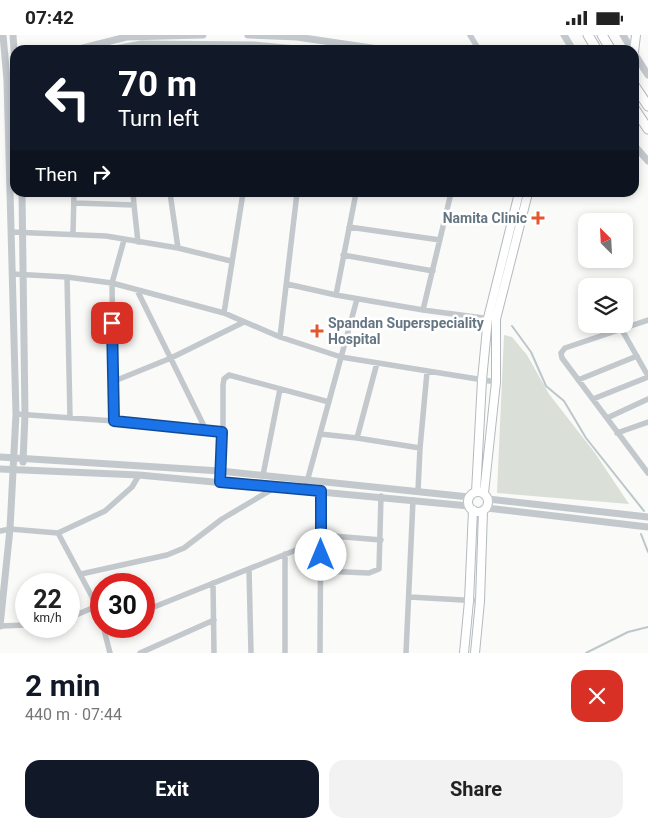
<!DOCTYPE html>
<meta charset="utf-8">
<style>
:root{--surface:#fff;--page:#f2f2f2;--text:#222;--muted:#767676;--accent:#111827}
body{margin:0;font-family:Roboto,sans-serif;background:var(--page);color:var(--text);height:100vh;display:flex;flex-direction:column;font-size:19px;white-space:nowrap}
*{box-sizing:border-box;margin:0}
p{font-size:16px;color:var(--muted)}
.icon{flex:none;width:28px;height:28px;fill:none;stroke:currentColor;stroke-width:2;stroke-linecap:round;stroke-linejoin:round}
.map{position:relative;height:618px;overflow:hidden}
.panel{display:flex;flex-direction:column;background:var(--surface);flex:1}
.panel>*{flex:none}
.hud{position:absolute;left:10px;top:10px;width:629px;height:152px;border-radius:15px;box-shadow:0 2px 8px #0003;background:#111827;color:#fff;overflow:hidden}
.needle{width:32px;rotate:336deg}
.buttons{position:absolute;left:578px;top:178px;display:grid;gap:10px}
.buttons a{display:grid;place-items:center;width:55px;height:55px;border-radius:10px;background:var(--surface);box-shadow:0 2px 8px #0003;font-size:25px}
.speed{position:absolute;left:15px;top:538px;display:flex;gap:10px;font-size:25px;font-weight:700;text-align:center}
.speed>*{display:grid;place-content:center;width:65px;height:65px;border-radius:50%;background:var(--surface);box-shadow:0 2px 8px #0003;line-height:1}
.speed small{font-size:12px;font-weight:400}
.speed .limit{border:8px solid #d22;background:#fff;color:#111}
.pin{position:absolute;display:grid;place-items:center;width:42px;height:42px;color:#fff;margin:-21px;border-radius:10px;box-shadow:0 2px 8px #0006}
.me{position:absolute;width:55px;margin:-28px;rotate:0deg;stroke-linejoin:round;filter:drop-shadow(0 0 4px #0008)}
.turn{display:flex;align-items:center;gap:18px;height:105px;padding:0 25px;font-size:22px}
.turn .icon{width:65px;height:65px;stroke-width:2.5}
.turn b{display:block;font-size:35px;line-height:42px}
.then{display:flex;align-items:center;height:48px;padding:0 25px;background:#0003;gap:10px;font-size:19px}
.round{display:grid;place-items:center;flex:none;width:52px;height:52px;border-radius:15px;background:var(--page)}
.headline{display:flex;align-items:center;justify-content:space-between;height:85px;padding:0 25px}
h1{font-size:30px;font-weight:700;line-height:38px;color:var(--accent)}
.cta{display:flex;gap:10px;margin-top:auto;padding:10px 25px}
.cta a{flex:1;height:58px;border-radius:15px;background:var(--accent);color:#fff;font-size:20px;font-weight:700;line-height:58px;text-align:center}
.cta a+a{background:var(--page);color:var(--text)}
.status{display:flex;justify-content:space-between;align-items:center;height:35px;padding:0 25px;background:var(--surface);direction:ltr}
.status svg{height:14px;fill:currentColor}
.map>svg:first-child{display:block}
.green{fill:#dadfd7}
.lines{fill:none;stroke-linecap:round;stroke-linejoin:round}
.stream{stroke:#bbc7cb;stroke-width:2}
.secondary-casing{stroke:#b3babf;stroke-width:10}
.trunk-casing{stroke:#b4b9bd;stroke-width:11}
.minor{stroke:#c3c8cc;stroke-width:5.5}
.tertiary{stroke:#c3c8cc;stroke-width:7}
.secondary{stroke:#fff;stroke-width:8}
.trunk{stroke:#fff;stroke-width:9}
.route-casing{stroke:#114b97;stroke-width:12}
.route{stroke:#1a73e8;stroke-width:9}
.poi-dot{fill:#e4572e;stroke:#fff;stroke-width:2}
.labels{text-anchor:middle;stroke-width:5;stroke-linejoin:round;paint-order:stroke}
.poi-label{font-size:14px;font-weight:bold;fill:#657683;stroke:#fff;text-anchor:end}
</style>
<div class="status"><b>07:42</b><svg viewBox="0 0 49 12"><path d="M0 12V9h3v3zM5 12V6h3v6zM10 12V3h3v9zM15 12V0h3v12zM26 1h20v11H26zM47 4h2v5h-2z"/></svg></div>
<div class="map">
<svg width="648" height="618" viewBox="0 0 648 618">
<rect width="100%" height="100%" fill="#fafaf8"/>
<path class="green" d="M504,300L512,302L527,320L549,359L595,418L629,469L497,458Z"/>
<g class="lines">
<path class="stream" d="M512,291L531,317L546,351L564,366L586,403L644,476
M641,499L648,517
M586,618L628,597L648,592"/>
<g class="secondary-casing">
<path id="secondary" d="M634,17L636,0
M468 467a10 10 0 1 1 20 0a10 10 0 1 1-20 0Z
M476,457L482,345L488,283L519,158
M484,458L496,347V284L528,158
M464,618L469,566L473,475
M475,618L480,566L483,476"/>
</g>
<g class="trunk-casing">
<path id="trunk" d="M588,0L597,15
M602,0L611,15
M634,50L648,71
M634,73L648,94"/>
</g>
<path class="minor" d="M470,0L479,15
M170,158L178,213
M356,158L336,260L423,275
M451,158L423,275L491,284
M75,168L134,170L133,158
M134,170L138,207
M349,192L440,205
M11,197L106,201L178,213L231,226
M73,198L74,158
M124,205L112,248L114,386L223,397L220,447
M343,220L433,236
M12,239L67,242L112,248L224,278L280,302L341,322L496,347
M67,242L70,382
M287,249L336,260
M137,255L206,395
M224,278L243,158
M648,285L565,313L561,318L562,323L648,438
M622,295L648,341
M280,302L297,158
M377,328L357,403L420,413L427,337
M578,345L637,321
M112,347L171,323L244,287
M593,364L648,342
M16,379L114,386
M607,383L648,364
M223,397V350L224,344L229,340L329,367
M617,398L648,387
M320,399L357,403
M263,440L280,354
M305,454L357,264
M418,456L420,413
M0,496L10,494L58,498L105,476L132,452L139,440
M58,498L97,571L101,585
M321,500L381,505
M249,534L251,618
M321,536L369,538L379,534L381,461
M81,539L167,520L184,513L222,484L276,452
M213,548L214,618
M410,562L480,566
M144,576L321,505
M69,583L97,571
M0,591L26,590
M103,591L110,618
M140,618L214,585
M285,618V519
M320,618L321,456
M406,618L413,465"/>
<path class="tertiary" d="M13,0L15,30
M248,0L297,2L385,15
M564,0L573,15
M623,0L632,15
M75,15L126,2L203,0
M109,15L142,9L254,10L306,15
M634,18L648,40
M634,110L648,126
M22,158L25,380L23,427
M0,422L220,436L469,462
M0,434L139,440L469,471
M488,464L648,482
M487,473L648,492
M0,591L10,494L16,379L7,45L3,0"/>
<use href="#secondary" class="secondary"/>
<use href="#trunk" class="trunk"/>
</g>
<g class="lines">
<g class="route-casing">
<path id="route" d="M112,288L114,386L222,397L220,447L321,456V520"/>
</g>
<use href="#route" class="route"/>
</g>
<g class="poi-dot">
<path d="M535.5 175.5h5v5h5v5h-5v5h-5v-5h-5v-5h5z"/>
<path d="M314.5 288.5h5v5h5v5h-5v5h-5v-5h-5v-5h5z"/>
</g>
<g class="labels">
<g class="poi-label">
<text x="527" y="188">Namita Clinic</text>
<text x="328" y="293" text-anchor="start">Spandan Superspeciality<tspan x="328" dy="16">Hospital</tspan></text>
</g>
</g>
</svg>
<div class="buttons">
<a><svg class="needle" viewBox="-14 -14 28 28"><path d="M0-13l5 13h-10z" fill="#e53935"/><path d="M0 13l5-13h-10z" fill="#767676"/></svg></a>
<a><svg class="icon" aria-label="layers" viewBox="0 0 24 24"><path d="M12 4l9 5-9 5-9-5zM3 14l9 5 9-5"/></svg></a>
</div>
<div class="speed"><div>22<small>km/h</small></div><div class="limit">30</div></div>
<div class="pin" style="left:112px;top:288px;background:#d93025"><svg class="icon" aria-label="arrive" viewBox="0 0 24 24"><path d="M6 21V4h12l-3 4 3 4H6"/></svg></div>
<svg class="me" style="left:321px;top:520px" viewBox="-20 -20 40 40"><circle r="19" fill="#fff"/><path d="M0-13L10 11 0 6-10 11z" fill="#1a73e8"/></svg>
<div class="hud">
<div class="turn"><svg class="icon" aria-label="left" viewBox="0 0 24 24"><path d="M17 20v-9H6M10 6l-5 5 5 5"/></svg><div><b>70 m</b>Turn left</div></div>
<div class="then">Then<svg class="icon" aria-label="right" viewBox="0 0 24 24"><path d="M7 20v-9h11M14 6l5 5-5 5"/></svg></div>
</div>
</div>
<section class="panel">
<div class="headline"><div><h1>2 min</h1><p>440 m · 07:44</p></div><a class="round" style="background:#d93025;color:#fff"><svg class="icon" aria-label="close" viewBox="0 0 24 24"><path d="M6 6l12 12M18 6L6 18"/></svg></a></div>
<div class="cta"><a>Exit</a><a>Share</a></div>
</section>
